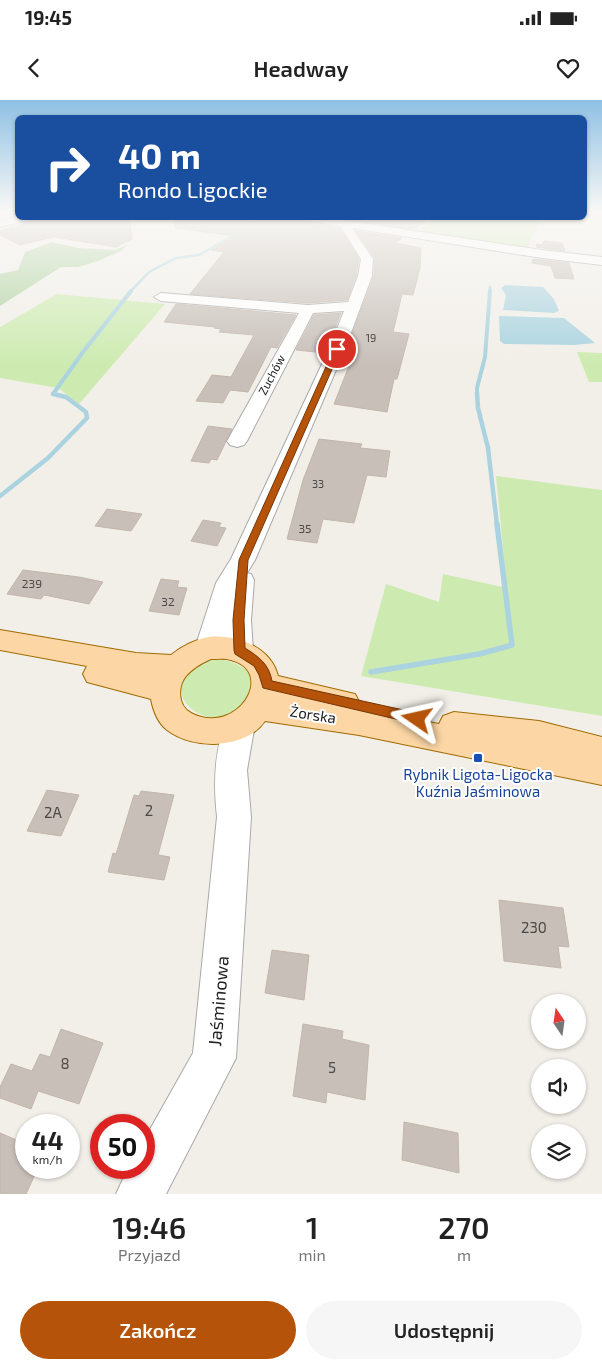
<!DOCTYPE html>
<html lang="pl">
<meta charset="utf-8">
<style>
:root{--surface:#fff;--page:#f6f6f6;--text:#222;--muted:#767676;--accent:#b45309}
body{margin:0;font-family:"Exo 2",sans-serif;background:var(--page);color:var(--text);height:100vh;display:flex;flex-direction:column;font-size:19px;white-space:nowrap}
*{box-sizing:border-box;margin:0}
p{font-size:16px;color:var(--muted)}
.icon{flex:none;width:28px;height:28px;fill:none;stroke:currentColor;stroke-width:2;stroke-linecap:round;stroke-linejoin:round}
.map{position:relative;height:1094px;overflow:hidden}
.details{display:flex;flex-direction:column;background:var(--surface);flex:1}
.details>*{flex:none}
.top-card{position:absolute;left:15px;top:15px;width:572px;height:105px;border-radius:8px;box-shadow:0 1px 4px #0004;background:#1a4fa0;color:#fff;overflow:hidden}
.needle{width:32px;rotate:347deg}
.fabs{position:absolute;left:531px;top:894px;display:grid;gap:10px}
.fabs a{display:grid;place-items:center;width:55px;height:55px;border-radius:50%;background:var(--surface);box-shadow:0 1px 4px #0004;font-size:25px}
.speed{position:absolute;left:15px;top:1014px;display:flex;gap:10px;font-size:25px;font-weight:700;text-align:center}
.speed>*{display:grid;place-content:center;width:65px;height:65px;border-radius:50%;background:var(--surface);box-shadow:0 1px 4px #0004;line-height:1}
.speed small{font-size:12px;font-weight:400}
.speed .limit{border:8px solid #d22;background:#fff;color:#111}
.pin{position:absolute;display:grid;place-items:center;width:42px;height:42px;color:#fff;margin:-21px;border:2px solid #fff;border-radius:50%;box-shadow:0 1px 5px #0007}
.me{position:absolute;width:55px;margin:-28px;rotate:281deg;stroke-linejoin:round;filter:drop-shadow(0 0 4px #0008)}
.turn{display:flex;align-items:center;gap:18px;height:105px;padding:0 20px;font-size:22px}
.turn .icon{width:65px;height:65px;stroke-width:2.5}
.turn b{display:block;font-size:35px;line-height:42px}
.eta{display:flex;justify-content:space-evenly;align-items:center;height:85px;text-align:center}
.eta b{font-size:30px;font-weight:600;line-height:35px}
.button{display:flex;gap:10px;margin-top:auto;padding:10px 20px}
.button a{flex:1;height:58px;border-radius:30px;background:var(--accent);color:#fff;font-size:20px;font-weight:600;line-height:58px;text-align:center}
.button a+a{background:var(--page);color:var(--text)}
.status{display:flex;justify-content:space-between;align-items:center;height:35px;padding:0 25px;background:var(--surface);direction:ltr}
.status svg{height:14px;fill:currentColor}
header{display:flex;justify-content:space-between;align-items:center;height:65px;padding:0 20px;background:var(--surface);font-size:22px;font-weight:600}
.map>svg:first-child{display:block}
.grass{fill:#cdebb0}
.forest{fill:#add19e}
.water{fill:#aad3df}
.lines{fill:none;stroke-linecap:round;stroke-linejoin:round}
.stream-far3{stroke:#aad3df;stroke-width:2.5}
.stream-far2{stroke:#aad3df;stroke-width:4}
.stream-far1{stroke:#aad3df;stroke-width:4.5}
.stream{stroke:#aad3df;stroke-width:5.5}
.building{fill:#c7bfb8;stroke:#c4b6ab}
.minor-casing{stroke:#a9a9a9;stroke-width:2}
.major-casing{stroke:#a06b00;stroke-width:2}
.minor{fill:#fff;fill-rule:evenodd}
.major{fill:#fcd6a4;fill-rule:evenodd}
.route{fill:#b45309;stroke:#753606}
.transit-dot{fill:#1a4fb4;stroke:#fff;stroke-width:2}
.labels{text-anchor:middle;stroke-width:4;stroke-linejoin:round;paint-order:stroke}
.far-number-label{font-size:11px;fill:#4b4948}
.far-street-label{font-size:12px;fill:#222;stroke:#fff}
.number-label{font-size:12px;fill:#4b4948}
.street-label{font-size:15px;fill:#222;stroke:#fff}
.transit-label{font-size:15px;fill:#164399;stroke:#fff}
.near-number-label{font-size:15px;fill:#4b4948}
.near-street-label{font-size:18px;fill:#222;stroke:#fff}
</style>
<div class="status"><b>19:45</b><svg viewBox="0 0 49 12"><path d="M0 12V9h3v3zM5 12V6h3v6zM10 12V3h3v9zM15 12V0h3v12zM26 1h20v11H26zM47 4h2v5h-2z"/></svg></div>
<header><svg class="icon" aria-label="back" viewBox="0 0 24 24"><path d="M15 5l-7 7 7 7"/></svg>Headway<svg class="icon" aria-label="heart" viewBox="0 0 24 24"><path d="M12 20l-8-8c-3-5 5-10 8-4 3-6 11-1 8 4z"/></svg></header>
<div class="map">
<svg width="602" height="1094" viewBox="0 0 602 1094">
<rect width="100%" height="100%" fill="#f2efe9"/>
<path class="grass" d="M433,118H541L526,150L420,132Z
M57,194L165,204L79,304L58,288L0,278V227Z
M577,252L602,253V282H589Z
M496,376L602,390V616L361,576L386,484L439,502L443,474L507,488Z
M216,559C234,560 264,573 250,596C213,655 135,577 216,559Z"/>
<path class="forest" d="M52,142L79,148L116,150L128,144L121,151L98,161L78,167H61L0,206V174L18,170L25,152Z"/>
<path class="water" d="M505,185L543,187L554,199L559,211L554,213L503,210L506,195L501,188Z
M499,216L564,218L595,243L574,245L504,244L500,241Z"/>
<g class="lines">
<path class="stream-far3" d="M130,192L149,172L176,158L199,155L239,132
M490,192V187"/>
<path class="stream-far2" d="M53,294L83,252L131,191
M477,294V288L485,257L490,191"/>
<path class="stream-far1" d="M477,293L478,308L488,348L497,425
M0,396L48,358L87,318L86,312L66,297L53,294L54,293"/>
<path class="stream" d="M371,572L479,554L512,545L497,424"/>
</g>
<path class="building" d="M32,118H129L132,139L116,147L54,137L20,145L0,135V131L29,122Z
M176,118H303L310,123L339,128L359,159L356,176L347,200L308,203L190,194L224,152L211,150L236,136L175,128Z
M337,118H406L426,121L414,129Z
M356,131L402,138L395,143L421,148L420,168L413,195L402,194L393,232L409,234L397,279H394L387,312L334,304L353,256L344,255L374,176L375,158Z
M544,141L562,143L565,151L536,147L537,144L543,145Z
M533,159L569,163L574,179L555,178L551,166L532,163Z
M176,204L296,215L277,248L271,247L248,292L230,290L223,303L196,301L212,275L231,277L254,235L219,232L221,229L214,228L215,227L164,222Z
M341,213L325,253L296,250L314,215Z
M208,326L232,329L217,360L211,359L209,363L191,361Z
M319,339L362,344L360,348L390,351L386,377L367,375L354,423L323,419L317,443L287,439L303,380Z
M107,409L142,414L131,431L95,426Z
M203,420L221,423L219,427L226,428L217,446L191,441Z
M23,470L79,477L103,482L89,504L44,495L41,499L7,494Z
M161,479L179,481L177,487L187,488L179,515L149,511Z
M47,690L79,695L61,736L27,731Z
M141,691L174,695L158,755L170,757L164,780L108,772L113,753L116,754L134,695L139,696Z
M499,800L563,808L569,847L558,846L561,868L504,861Z
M272,850L309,855L304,900L265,893Z
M303,924L343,931L342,939L369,945L365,1000L327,992L326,1003L293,996Z
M61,929L103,943L79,1004L38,991L31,1009L0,998V987L11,964L32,971L40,954L50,957Z
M404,1022L458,1033L459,1073L402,1060Z
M0,1033L26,1044V1068H38L26,1094H0Z"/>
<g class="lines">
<g class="minor-casing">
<path id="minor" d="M18,117L30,118L29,120L0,127V121Z
M305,118H328L542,150L602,157V165L542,158L352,128L373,159L372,176L345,249L255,460L247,473L251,474L254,480L251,520L253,551L249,559L239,562L229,559L225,551V540L219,556L209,559L199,556L195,548L216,483L231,459L329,249L344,211L313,213L247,341L244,345L237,347L230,345L227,341L299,213L161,201L154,197L161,193L308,205L348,202L358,176L361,159L340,126L310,121Z
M240,611L251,615L255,624L247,670L251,717L236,958L166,1094H116L128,1068H144V1040L193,953L217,717C213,682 214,647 229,615Z"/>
</g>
<g class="major-casing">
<path id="major" d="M0,530L136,553L171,555C181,547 196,539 209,537C236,534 271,547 278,576L355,594L360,603L357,609L439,624L443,616L454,612L539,621L602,637V685L359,635L265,621C245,650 193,650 167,630C158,623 153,610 151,599L87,582L83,574L87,566L0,550ZM211,559C217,559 225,558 231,560C277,572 237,637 191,613C178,606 177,587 186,576C193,568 202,563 211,559Z"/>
</g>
<use href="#minor" class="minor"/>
<use href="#major" class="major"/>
</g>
<linearGradient id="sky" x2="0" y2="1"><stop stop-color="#8fc0e4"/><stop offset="0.42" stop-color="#f9f8f5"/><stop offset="1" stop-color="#f9f8f5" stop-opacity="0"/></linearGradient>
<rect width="602" height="266" fill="url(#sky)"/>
<path class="route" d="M337,247L341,249L248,460L244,520L245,548C259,557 269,564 272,581L417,613L422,615L424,619L422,623L417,624L263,588L259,575L254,566L235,554L234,550L233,520L239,460L334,249Z"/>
<rect class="transit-dot" x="473" y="653" width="10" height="10" rx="2.5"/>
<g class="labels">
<g class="far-number-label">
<text x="371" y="242">19</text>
<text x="318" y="388">33</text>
</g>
<g class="far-street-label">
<text transform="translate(272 275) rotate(-62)" y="4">Zuchów</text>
</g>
<g class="number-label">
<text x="305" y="433">35</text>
<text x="32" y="488">239</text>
<text x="168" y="506">32</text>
</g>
<g class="street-label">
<text transform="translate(313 615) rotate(9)" y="5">Żorska</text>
</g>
<g class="transit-label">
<text x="478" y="680">Rybnik Ligota-Ligocka<tspan x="478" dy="17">Kuźnia Jaśminowa</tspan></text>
</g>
<g class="near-number-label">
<text x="149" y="716">2</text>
<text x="53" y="718">2A</text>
<text x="534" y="833">230</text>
<text x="65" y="969">8</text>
<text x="332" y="973">5</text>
</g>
<g class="near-street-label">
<text transform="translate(219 901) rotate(-85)" y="6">Jaśminowa</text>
</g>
</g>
</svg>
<div class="fabs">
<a><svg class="needle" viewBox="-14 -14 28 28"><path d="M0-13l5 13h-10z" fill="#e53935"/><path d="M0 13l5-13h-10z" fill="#767676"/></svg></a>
<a><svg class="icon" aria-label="sound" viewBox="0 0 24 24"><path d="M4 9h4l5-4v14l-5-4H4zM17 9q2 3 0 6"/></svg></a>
<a><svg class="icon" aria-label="layers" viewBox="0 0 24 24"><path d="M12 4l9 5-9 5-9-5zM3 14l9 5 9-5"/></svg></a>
</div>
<div class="speed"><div>44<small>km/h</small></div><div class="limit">50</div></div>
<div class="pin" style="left:337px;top:249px;background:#d93025"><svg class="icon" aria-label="arrive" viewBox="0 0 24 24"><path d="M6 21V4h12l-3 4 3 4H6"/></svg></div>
<svg class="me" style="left:417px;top:619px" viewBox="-20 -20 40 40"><path d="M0-17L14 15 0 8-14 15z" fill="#b45309" stroke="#fff" stroke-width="4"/></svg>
<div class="top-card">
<div class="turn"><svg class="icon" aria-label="right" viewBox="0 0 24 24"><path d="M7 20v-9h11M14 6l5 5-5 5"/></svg><div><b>40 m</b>Rondo Ligockie</div></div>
</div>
</div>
<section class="details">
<div class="eta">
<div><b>19:46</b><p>Przyjazd</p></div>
<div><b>1</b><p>min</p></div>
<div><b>270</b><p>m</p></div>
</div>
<div class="button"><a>Zakończ</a><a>Udostępnij</a></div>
</section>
